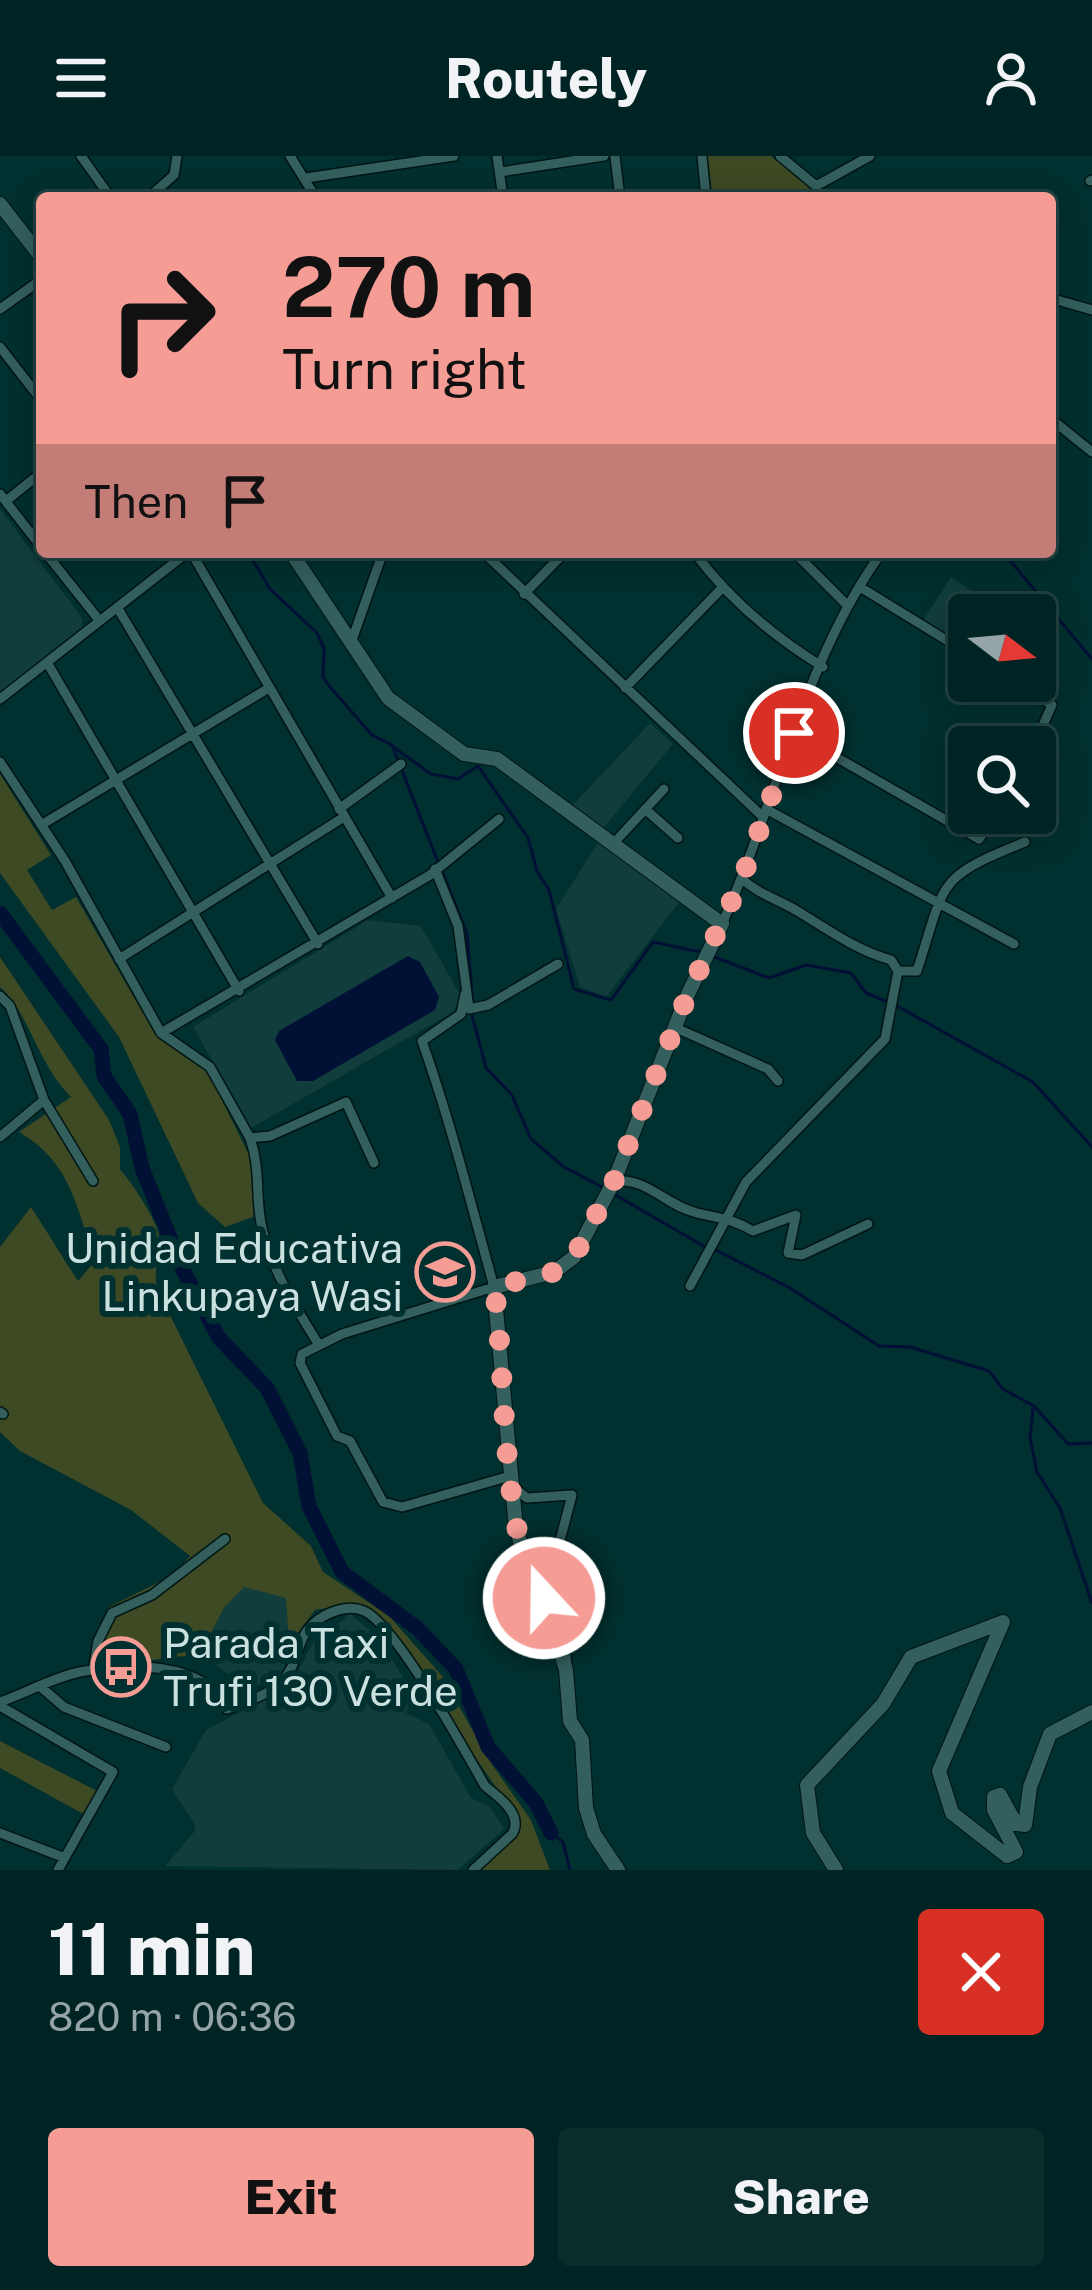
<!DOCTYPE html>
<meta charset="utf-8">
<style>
:root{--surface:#002423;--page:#0a2c2b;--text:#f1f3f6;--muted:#95a4a6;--line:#224141;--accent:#f59c95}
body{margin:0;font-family:"Public Sans",sans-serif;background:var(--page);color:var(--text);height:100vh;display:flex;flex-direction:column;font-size:45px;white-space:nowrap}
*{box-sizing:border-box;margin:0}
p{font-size:39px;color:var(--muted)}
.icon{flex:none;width:66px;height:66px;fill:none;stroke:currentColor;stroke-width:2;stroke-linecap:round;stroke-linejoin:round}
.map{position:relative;height:1714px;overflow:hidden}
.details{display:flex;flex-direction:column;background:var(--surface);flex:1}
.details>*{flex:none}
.guide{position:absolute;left:36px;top:36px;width:1020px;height:366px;border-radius:12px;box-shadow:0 6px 30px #0003,0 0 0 3px var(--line);background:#f59c95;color:#111;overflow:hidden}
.needle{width:78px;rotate:106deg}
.controls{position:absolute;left:948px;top:438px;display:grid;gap:24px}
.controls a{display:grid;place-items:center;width:108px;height:108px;border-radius:12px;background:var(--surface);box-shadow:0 6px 30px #0003,0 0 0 3px var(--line);font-size:60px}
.pin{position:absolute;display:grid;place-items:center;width:102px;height:102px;color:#fff;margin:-51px;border:6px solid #fff;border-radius:50%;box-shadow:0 3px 12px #0007}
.me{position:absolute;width:132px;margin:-66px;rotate:339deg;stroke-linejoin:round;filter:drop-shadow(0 0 9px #0008)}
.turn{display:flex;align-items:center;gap:42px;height:252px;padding:0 48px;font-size:54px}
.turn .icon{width:156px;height:156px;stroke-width:2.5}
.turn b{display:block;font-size:84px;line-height:102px}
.then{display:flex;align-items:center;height:114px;padding:0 48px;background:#0003;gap:24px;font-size:45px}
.round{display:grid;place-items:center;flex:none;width:126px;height:126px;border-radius:12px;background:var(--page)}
.summary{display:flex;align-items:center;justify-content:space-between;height:204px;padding:0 48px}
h1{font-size:72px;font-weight:800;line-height:90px}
.primary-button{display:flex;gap:24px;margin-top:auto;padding:24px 48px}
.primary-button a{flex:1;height:138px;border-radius:12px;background:var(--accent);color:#111;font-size:48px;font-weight:800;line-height:138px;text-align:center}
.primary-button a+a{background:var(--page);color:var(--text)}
header{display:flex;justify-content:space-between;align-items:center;height:156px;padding:0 48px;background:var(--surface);font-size:54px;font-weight:800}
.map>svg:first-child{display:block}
.built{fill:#113e3d}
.green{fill:#3d4a24}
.water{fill:#001135}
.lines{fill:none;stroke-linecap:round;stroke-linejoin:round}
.stream{stroke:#001135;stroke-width:3}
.river{stroke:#001135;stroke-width:15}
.street-casing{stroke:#011515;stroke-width:12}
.secondary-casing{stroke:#011515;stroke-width:16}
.street{stroke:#335f5d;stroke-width:9}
.secondary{stroke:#335f5d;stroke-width:14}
.route{stroke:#f59c95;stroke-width:21;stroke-dasharray:0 37.8}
.labels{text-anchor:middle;stroke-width:12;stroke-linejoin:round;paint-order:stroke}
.poi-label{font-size:42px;fill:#cae1e0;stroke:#00302f;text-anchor:end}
</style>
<header><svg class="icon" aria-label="menu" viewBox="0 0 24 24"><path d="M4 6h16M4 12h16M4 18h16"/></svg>Routely<svg class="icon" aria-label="person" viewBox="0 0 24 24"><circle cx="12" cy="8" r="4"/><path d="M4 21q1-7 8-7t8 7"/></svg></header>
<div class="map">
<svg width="1092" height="1714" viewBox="0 0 1092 1714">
<rect width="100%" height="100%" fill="#00302f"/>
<path class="built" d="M0,353L83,463L81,472L0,536Z
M951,421L991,448L984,459H969L965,491L922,466Z
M650,567L673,588L601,675L571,651Z
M599,685L680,745L606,841L580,831L556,753Z
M368,764L421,770L462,842L453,856L251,972L193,871Z
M243,1431L286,1441L289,1489L284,1513L265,1529L243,1528L200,1498L224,1452Z
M349,1457L379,1482L413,1538L406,1557L429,1568L471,1642L490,1651L504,1673L458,1714L165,1710L194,1676L195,1669L172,1633L206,1574L291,1529L323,1467H340Z"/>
<path class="green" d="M707,0H771L817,36L807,42H713Z
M0,618L51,699L27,714L52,754L76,741L154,876L190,897L210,920L258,1017L253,1061L225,1071L198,1047L119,881L0,717Z
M0,801L109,964L120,991V1014C131,1024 157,1065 159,1080C162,1101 150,1114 159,1137L263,1347L311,1390L323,1416L389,1460L442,1520L491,1607L531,1664L550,1714H482L521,1672L518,1663L374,1455L349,1448L315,1454L289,1489L286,1442L244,1431L224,1452L200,1498L97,1511L109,1451L175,1418L190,1400L131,1354L20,1295L0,1276V1091L31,1051L78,1125L94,1106C78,1052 70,1005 19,976L71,941C37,907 30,858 0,831Z
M0,1585L97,1635L85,1659L0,1612Z"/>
<path class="water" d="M408,800L420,806L439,841L435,854L313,925H297L275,884L279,875Z"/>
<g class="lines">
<path class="stream" d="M248,396L270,433L317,477L324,492L323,521L330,531L372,579L392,589L438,706
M1003,396L1092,503
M392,590L431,618L458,623L478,610L528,682L537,715L549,734L574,833L611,844L653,786L700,796
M442,715L467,778L473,849
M712,800L769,822L806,809L851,817L866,837L888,846
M897,850L1033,926L1092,991
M472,859L486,912L512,939L531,983L564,1011L604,1032
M612,1037L707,1092
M716,1094L790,1132L879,1190L910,1191L989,1215L1003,1233L1034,1250L1068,1288L1092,1287
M1033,1253L1030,1282L1037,1316L1060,1352L1092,1447
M551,1677L563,1686L570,1714"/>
<path class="river" d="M0,757L101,893L104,920L130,958L142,1012L183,1114L219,1182L267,1232L300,1297L309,1350L342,1416L417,1472L456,1513L488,1591L536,1647L551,1677"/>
<g class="street-casing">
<path id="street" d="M81,0L111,42
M290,0L316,42
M497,0L503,42
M615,0L620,42
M702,0L706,42
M780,0L816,30L870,0
M500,16L604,0
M306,22L454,0
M1090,25L1092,24
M148,42L174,19L177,0
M1050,142L1092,154
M0,153L42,123
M0,191L42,245
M1050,262L1092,296
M0,338L42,392
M6,345L42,316
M45,396L99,464
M191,396L392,742
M483,396L763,661
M694,396C728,442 774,481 823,511
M794,396L848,450
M860,431L969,498
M524,438L565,396
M117,451L318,788
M352,484L383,396
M48,508L239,835
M1013,525L1052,549L1033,591
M625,532L723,431
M0,543L188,396
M794,577L979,683L996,657
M0,606L65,705L161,877L210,911L250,982L270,980L346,946L374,1007
M339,653L401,608
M645,653L678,682
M766,653L1014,788
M41,669L269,532
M612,689L664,633
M435,713L458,770L469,853L488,849L558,808
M742,723C761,740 778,743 799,756C830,775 856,794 891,804L898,815
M722,768C777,646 803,505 882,396
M119,803L344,661
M465,838L461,858L422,885C451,967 471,1048 494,1131L342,1178L302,1198L300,1207L337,1280L350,1285L383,1346L402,1351L510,1320
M0,840L10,850L44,944L93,1025
M676,872L768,913L778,925
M161,877L430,719L499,663
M0,981L44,944
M250,982C262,1017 254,1043 263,1076C274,1118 296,1152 319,1189
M614,1025C649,1022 664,1049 697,1057C719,1062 733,1063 753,1075L796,1059L788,1097L802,1099L868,1068
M690,1130L746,1026L885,883L898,815H917C946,726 934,722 1025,686
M0,1256L3,1258
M512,1330L527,1342L572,1339
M567,1511L557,1396L572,1339
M93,1515L98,1485L112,1457L152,1439L225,1383
M42,1532L64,1551L166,1591
M0,1546C26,1537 54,1521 80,1516C126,1507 204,1504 227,1553C259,1541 284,1536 296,1501C300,1488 303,1477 313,1468C326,1456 348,1448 364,1455C396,1469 465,1595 485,1630C499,1641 524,1659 512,1678L473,1714
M0,1550L113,1616L58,1714
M0,1677L65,1702"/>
</g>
<g class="secondary-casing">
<path id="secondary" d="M0,48L42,102
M291,396L388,542L464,598L497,603L722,768L688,838L614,1025L574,1101L554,1116L494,1131L515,1362L528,1424L544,1442L566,1514L570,1565L582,1584L586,1652L594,1678L618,1714
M836,1714L813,1677L807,1629L883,1548L911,1501L1003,1466L939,1615L952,1657L1007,1700L1016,1696L994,1654V1641L1000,1639L1016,1668L1025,1669L1030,1631L1050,1578L1092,1556"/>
</g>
<use href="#street" class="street"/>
<use href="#secondary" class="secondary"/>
</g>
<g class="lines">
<path class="route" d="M544,1442C500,1394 506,1204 494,1131L554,1116L574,1101L614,1025L688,838L742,723L794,577"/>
</g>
<defs>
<g id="school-ring" transform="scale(3)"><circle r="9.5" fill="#00302f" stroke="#f59c95" stroke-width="1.5"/><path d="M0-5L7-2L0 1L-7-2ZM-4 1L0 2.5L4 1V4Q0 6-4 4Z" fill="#f59c95"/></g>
<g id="bus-ring" transform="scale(3)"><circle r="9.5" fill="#00302f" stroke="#f59c95" stroke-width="1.5"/><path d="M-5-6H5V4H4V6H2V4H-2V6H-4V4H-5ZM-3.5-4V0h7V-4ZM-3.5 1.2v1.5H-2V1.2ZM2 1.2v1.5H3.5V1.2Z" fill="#f59c95"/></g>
</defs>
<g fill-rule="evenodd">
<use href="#school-ring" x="445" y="1116"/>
<use href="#bus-ring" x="121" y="1511"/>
</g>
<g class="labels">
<g class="poi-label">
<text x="403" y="1107">Unidad Educativa<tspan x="403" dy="48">Linkupaya Wasi</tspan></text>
<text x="163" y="1502" text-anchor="start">Parada Taxi<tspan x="163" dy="48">Trufi 130 Verde</tspan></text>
</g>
</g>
</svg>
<div class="controls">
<a><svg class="needle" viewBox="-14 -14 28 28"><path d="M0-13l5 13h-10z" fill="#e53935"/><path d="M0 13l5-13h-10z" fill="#95a4a6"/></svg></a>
<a><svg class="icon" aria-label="search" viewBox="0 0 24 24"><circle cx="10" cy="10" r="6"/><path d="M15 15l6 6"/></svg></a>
</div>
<div class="pin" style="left:794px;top:577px;background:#d93025"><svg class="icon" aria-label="arrive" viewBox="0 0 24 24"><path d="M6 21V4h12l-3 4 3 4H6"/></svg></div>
<svg class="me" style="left:544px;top:1442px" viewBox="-20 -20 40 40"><circle r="17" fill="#f59c95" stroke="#fff" stroke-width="3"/><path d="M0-11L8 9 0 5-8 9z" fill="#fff"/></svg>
<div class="guide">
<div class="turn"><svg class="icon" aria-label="right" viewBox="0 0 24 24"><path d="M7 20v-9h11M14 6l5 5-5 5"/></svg><div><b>270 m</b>Turn right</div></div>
<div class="then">Then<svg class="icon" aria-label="arrive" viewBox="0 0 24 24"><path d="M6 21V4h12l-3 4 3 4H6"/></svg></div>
</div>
</div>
<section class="details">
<div class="summary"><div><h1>11 min</h1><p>820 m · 06:36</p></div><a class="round" style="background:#d93025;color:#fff"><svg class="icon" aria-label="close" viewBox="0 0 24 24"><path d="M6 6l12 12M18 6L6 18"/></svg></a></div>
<div class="primary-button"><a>Exit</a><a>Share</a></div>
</section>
